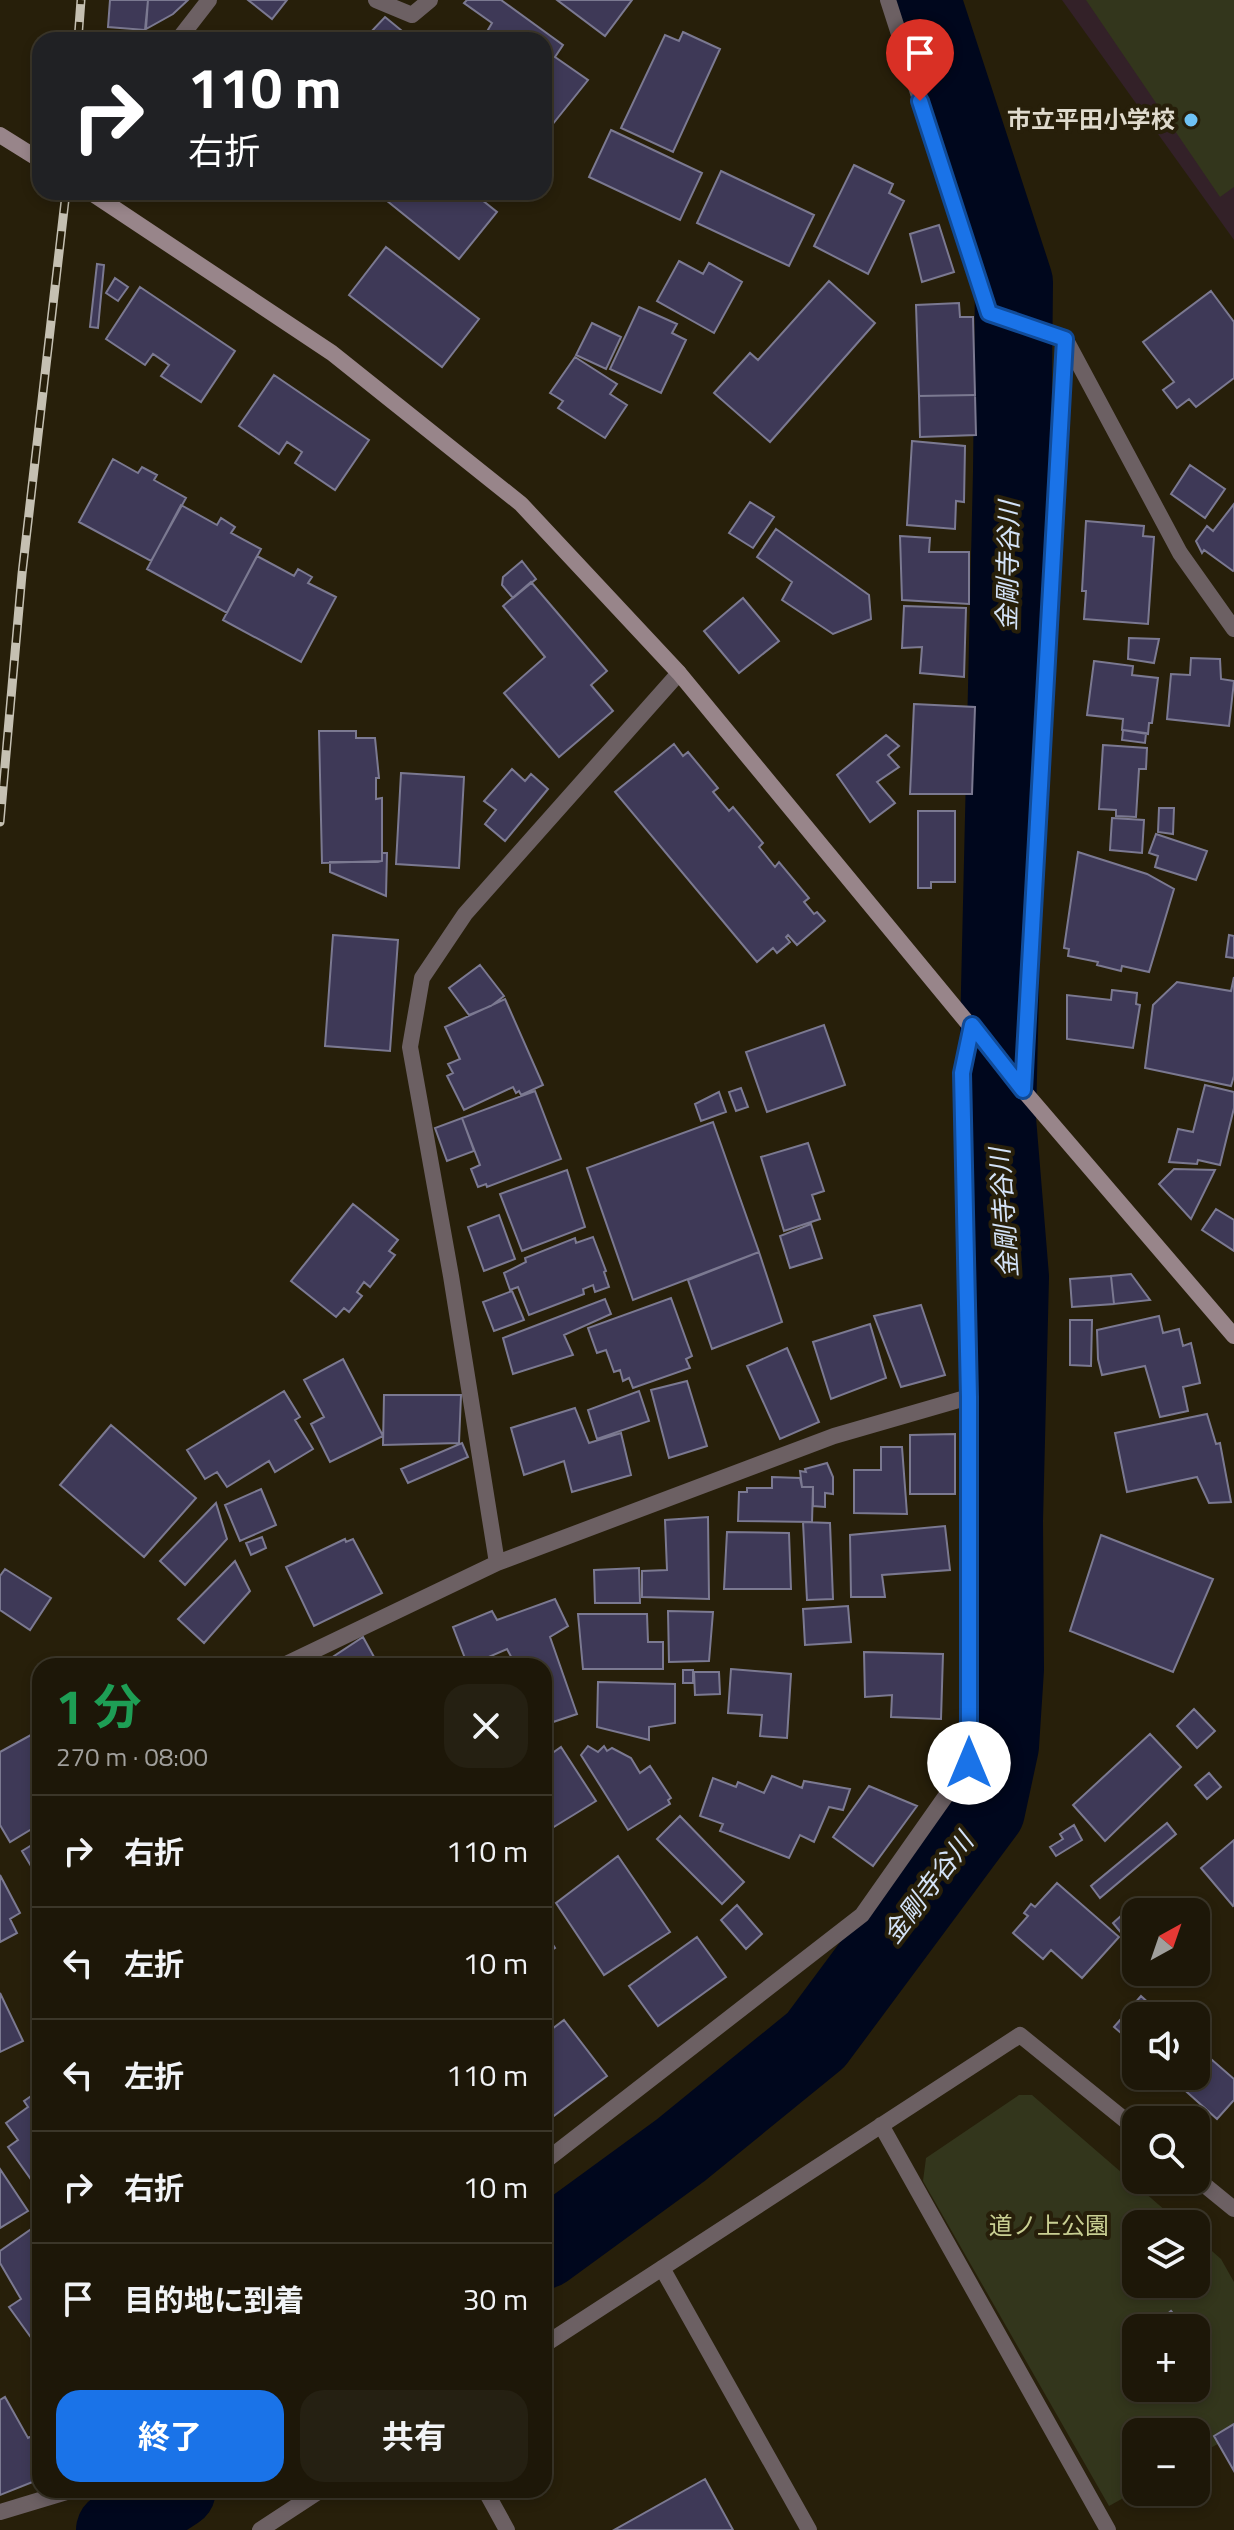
<!DOCTYPE html>
<html lang="ja">
<meta charset="utf-8">
<style>
:root{--surface:#1d1708;--page:#252012;--text:#f1f3f6;--muted:#a09f9c;--line:#3b3629;--accent:#1a73e8}
body{margin:0;font-family:"Titillium Web","Noto Sans JP",sans-serif;background:var(--page);color:var(--text);height:100vh;display:flex;flex-direction:column;font-size:30px;white-space:nowrap}
*{box-sizing:border-box;margin:0}
p{font-size:26px;color:var(--muted)}
.icon{flex:none;width:44px;height:44px;fill:none;stroke:currentColor;stroke-width:2;stroke-linecap:round;stroke-linejoin:round}
.map{position:relative;flex:1;overflow:hidden}
.sheet{position:absolute;left:32px;top:1658px;width:520px;height:840px;display:flex;flex-direction:column;background:var(--surface);border-radius:24px;box-shadow:0 4px 12px #0003,0 0 0 2px var(--line)}
.sheet>*{flex:none}
.banner{position:absolute;left:32px;top:32px;width:520px;height:168px;border-radius:24px;box-shadow:0 4px 12px #0003,0 0 0 2px var(--line);background:#202124;color:#fff;overflow:hidden}
.needle{width:52px;rotate:40deg}
.controls{position:absolute;left:1122px;top:1898px;display:grid;gap:16px}
.controls a{display:grid;place-items:center;width:88px;height:88px;border-radius:16px;background:var(--surface);box-shadow:0 4px 12px #0003,0 0 0 2px var(--line);font-size:40px}
.pin{position:absolute;display:grid;place-items:center;width:68px;height:68px;color:#fff;margin:-82px -34px;border-radius:50% 50% 50% 0;rotate:-45deg;box-shadow:0 0 8px #0007}
.pin .icon{rotate:45deg}
.me{position:absolute;width:88px;margin:-44px;rotate:0deg;stroke-linejoin:round;filter:drop-shadow(0 0 6px #0008)}
.turn{display:flex;align-items:center;gap:28px;height:168px;padding:0 24px;font-size:36px}
.turn .icon{width:104px;height:104px;stroke-width:2.5}
.turn b{display:block;font-size:56px;line-height:68px}
.round{display:grid;place-items:center;flex:none;width:84px;height:84px;border-radius:24px;background:var(--page)}
.overview{display:flex;align-items:center;justify-content:space-between;height:136px;padding:0 24px}
h1{font-size:48px;font-weight:700;line-height:60px;color:#1e9e55}
.cta{display:flex;gap:16px;margin-top:auto;padding:16px 24px}
.cta a{flex:1;height:92px;border-radius:24px;background:var(--accent);color:#fff;font-size:32px;font-weight:700;line-height:92px;text-align:center}
.cta a+a{background:var(--page);color:var(--text)}
ul{padding:0;list-style:none}
li{display:flex;align-items:center;gap:24px;height:112px;padding:0 24px;border-top:2px solid var(--line)}
li div{flex:1}
li b{display:block;font-size:30px}
li em{font-style:normal}
.map>svg:first-child{display:block}
.education{fill:#332128}
.green{fill:#33361c;fill-rule:evenodd}
.lines{fill:none;stroke-linecap:round;stroke-linejoin:round}
.river{stroke:#00071d;stroke-width:78}
.building{fill:#3e3957;stroke:#7b7991;stroke-width:2}
.lane{stroke:#6c6063;stroke-width:16}
.street{stroke:#6c6063;stroke-width:16}
.secondary{stroke:#98858a;stroke-width:16}
.rail-casing{stroke:#c5c0b2;stroke-width:9}
.rail{stroke:#271f0a;stroke-width:6;stroke-dasharray:18;stroke-linecap:butt}
.route-casing{stroke:#114b97;stroke-width:20}
.route{stroke:#1a73e8;stroke-width:14}
.poi-dot{fill:#6fc2f4;stroke:#271f0a;stroke-width:3}
.labels{text-anchor:middle;stroke-width:8;stroke-linejoin:round;paint-order:stroke}
.poi-label{font-size:24px;font-weight:bold;fill:#dfdacd;stroke:#271f0a;text-anchor:end}
.park-label{font-size:24px;fill:#c9cf92;stroke:#271f0a}
.water-label{font-size:26px;font-style:italic;fill:#d4e3f8;stroke:#271f0a}
</style>
<div class="map">
<svg width="1234" height="2530" viewBox="0 0 1234 2530">
<rect width="100%" height="100%" fill="#271f0a"/>
<path class="education" d="M1062,0H1234V240Z"/>
<path class="green" d="M1086,0H1234V187L1220,197Z
M1019,2095H1032L1181,2224H1136V2284H1196V2237L1221,2259L1234,2282V2435L1196,2456V2432H1136V2491L1109,2506L923,2181L926,2158ZM1136,2328H1196V2388H1136Z"/>
<g class="lines">
<path class="river" d="M544,2250L681,2150L816,2040L986,1811L1000,1746L1005,1669L1004,1521L1010,1277L997,1119L1012,472L1014,282L922,0
M115,2530L177,2490"/>
</g>
<path class="building" d="M110,0H148L145,30L108,27Z
M148,0H188L173,14L146,29Z
M248,0H287L272,19Z
M467,0H501L563,45L555,57L588,80L552,125L544,120V40H482L492,23L464,3Z
M557,0H632L605,36Z
M385,17L407,35L402,40H378L370,33Z
M423,32L433,40H417Z
M683,32L720,49L673,152L621,128L665,35L679,41Z
M611,130L702,173L680,220L589,177Z
M854,165L893,184L889,193L904,201L868,274L814,246Z
M721,171L814,215L789,266L697,223Z
M376,192H472L497,212L459,259Z
M939,225L954,272L922,282L910,234Z
M386,247L479,319L442,367L349,295Z
M679,261L703,274L709,263L742,282L714,333L657,301Z
M97,264L104,265L98,328L90,327Z
M115,278L128,287L118,301L106,293Z
M829,281L875,323L770,442L714,393L750,353L758,360Z
M140,287L235,351L201,402L161,376L169,365L153,354L145,365L106,339Z
M1211,291L1234,322V378L1196,407L1189,399L1177,408L1163,390L1174,382L1143,342Z
M959,303L960,317H973L975,395L919,396L916,305Z
M639,307L677,324L672,333L686,340L661,393L610,369Z
M592,323L621,337L606,369L576,355Z
M575,357L617,384L610,394L627,405L605,438L558,408L563,401L550,393Z
M274,375L369,440L335,490L295,463L302,452L287,442L279,454L239,426Z
M975,395L976,435L920,437L919,396Z
M912,441L965,446L964,502L956,501L955,529L907,525Z
M113,459L138,473L142,467L157,475L154,480L186,498L151,561L79,522Z
M1190,465L1225,489L1205,518L1171,494Z
M750,502L774,517L753,548L729,533Z
M1234,504V570L1233,571L1204,550L1202,553L1196,541L1207,526L1213,531Z
M181,505L217,525L221,518L235,527L231,533L261,549L227,613L147,569Z
M1086,521L1144,526L1143,536L1154,537L1148,624L1084,619L1086,591H1082Z
M776,529L869,595L871,619L833,634L782,600L792,582L757,557Z
M900,536L930,538L929,552H969V604L902,600Z
M257,556L294,576L298,569L312,577L308,583L336,597L301,662L223,620Z
M522,561L536,579L513,598L502,585L503,577Z
M531,582L607,671L591,685L613,711L559,757L504,693L545,657L503,606Z
M743,598L779,641L739,673L704,631Z
M904,606L966,608L964,677L920,673L922,647L902,648Z
M1129,638L1159,639L1154,663L1128,659Z
M1191,658L1220,659L1221,679L1234,681L1229,726L1167,719L1171,674L1190,675Z
M1094,661L1133,666L1132,675L1158,678L1152,723H1149L1148,734L1122,730L1123,719L1087,715Z
M914,704L975,707L972,794H910Z
M1123,730L1146,733L1145,743L1122,740Z
M319,731H356V738H375L379,778H376V799L382,798V861L322,863Z
M886,735L899,746L888,755L899,767L877,782L895,803L870,822L837,775Z
M674,744L683,756L688,752L718,788L713,792L729,811L733,807L763,843L759,847L775,867L779,862L809,898L804,902L814,914L817,912L825,921L797,945L788,935L786,937L790,942L777,953L773,948L757,962L615,792Z
M1103,745L1147,748L1146,769H1139L1136,817L1116,816V810L1099,809Z
M512,769L525,781L531,774L548,789L505,841L485,824L496,810L484,801Z
M401,773L464,777L459,868L396,864Z
M1159,808H1174L1173,834L1158,832Z
M918,811H955V882H931V888H918Z
M1112,818L1144,820L1142,853L1110,850Z
M1156,834L1207,851L1196,880L1155,867L1158,856L1149,853Z
M1078,852L1147,874L1174,889L1149,972L1122,966L1121,971L1097,965L1098,962L1068,956L1069,949L1064,948Z
M382,853H387L386,896L330,872V862H378L382,861Z
M333,935L398,940L390,1051L325,1046Z
M1229,935L1234,936V958L1226,957Z
M480,965L504,996L491,1006L469,1015L449,988Z
M1234,977V1076L1231,1086L1145,1068L1153,1005L1177,982L1231,991Z
M1112,990L1137,993L1136,1004L1140,1005L1133,1048L1067,1039V995L1111,1000Z
M505,999L543,1085L521,1095L519,1091L516,1093L513,1087L464,1110L447,1076L453,1073L448,1064L460,1059L445,1027Z
M824,1025L845,1085L767,1112L746,1052Z
M1205,1085L1234,1092V1108L1220,1165L1198,1160L1197,1164L1169,1162L1178,1129L1193,1132Z
M741,1088L748,1107L736,1111L729,1092Z
M535,1091L561,1159L487,1187L486,1184L478,1187L471,1169L480,1165L462,1118Z
M719,1092L726,1112L701,1121L695,1104Z
M462,1118L474,1151L447,1161L435,1128Z
M713,1122L759,1252L633,1300L587,1168Z
M808,1143L824,1191L812,1195L820,1219L784,1231L761,1157Z
M1174,1169L1215,1170L1191,1219L1159,1184Z
M567,1170L585,1227L522,1251L500,1194Z
M353,1204L398,1240L389,1251L395,1255L370,1287L364,1282L357,1292L362,1296L349,1312L344,1308L336,1317L291,1281Z
M1216,1209L1234,1220V1251L1202,1230Z
M499,1215L515,1259L484,1271L468,1227Z
M811,1224L822,1258L790,1268L780,1236Z
M593,1237L606,1271L604,1272L609,1287L595,1292L593,1285L583,1289L584,1294L529,1315L518,1287L510,1290L504,1273L526,1262L525,1258L575,1238L576,1243Z
M759,1252L782,1322L712,1349L688,1280Z
M1131,1274L1150,1300L1114,1304L1111,1276Z
M1111,1276L1114,1304L1072,1307L1070,1279Z
M512,1291L524,1320L494,1331L483,1302Z
M671,1298L692,1356L686,1359L690,1368L633,1388L629,1378L623,1381L620,1370L614,1372L606,1350L597,1353L588,1328Z
M605,1299L611,1314L564,1335L573,1355L513,1374L503,1338Z
M921,1305L945,1375L901,1387L874,1316Z
M1159,1316L1163,1333L1179,1329L1183,1346L1191,1343L1200,1383L1183,1387L1188,1411L1160,1417L1145,1366L1102,1375L1098,1359L1097,1330Z
M1070,1320H1092L1091,1366L1070,1365Z
M870,1324L886,1378L831,1399L813,1342Z
M787,1348L819,1422L780,1439L747,1366Z
M343,1359L383,1436L330,1462L311,1424L324,1417L304,1380Z
M687,1381L707,1446L669,1458L651,1390Z
M284,1391L300,1417L295,1420L313,1449L275,1472L269,1461L227,1487L217,1472L205,1479L187,1450Z
M639,1391L649,1421L597,1439L588,1410Z
M384,1395H461L459,1443L383,1445Z
M575,1408L589,1443L621,1433L631,1475L572,1492L564,1461L524,1475L511,1428Z
M1207,1414L1216,1444L1220,1443L1231,1502L1209,1503L1197,1477L1127,1492L1115,1433Z
M111,1425L196,1498L144,1557L60,1485Z
M955,1434V1494H910V1435Z
M462,1443L468,1457L408,1483L401,1469Z
M881,1447H902L907,1514L854,1513V1470H881Z
M827,1463L833,1477V1494L825,1493V1507L813,1506V1487H802L800,1471L806,1472L805,1469Z
M772,1477L800,1478L802,1487H813L812,1522L738,1521L739,1492H747V1488H772Z
M261,1489L276,1525L240,1541L225,1505Z
M216,1503L227,1539L185,1585L160,1561Z
M708,1517L709,1599L642,1597V1571L667,1570L665,1520Z
M803,1522L830,1523L833,1599L807,1600Z
M945,1526L950,1570L882,1575L885,1597H851L850,1535Z
M727,1532L789,1533L791,1589H724Z
M1101,1535L1213,1579L1173,1672L1070,1631Z
M262,1537L266,1548L251,1555L246,1543Z
M345,1539L346,1542L353,1539L382,1593L314,1626L286,1567Z
M235,1561L250,1591L204,1643L178,1619Z
M639,1568L640,1603H595L594,1570Z
M5,1569L51,1598L30,1630L0,1610V1576Z
M555,1599L568,1626L550,1637L577,1714L544,1725V1666H516L507,1649L468,1666L453,1627L492,1611L497,1620Z
M848,1606L851,1642L805,1645L803,1609Z
M668,1611L713,1612L709,1661L669,1662Z
M578,1614H647L648,1642H663V1669H583Z
M363,1637L379,1666H319Z
M864,1652L943,1654L941,1719L891,1717L892,1695L865,1697Z
M731,1669L791,1674L787,1738L760,1736L762,1715L728,1713Z
M683,1670H693V1683H683Z
M694,1672H719L720,1694L695,1695Z
M598,1682L675,1684V1723L649,1727V1740L597,1727Z
M1194,1709L1215,1731L1197,1748L1177,1726Z
M40,1730V1824L10,1842L0,1825V1752Z
M1150,1734L1181,1767L1105,1841L1073,1805Z
M588,1746L598,1752L604,1746L607,1751L612,1748L631,1758L640,1773L650,1766L671,1798L668,1800L670,1804L628,1830L581,1755Z
M561,1747L596,1801L544,1833V1759Z
M1209,1773L1221,1787L1207,1799L1195,1785Z
M772,1776L802,1788L804,1781L850,1789L843,1810L829,1807L814,1842L800,1835L789,1858L720,1831L723,1824L700,1816L713,1778L736,1787L738,1782L764,1793Z
M869,1786L917,1806L873,1866L833,1837Z
M680,1816L744,1882L722,1904L657,1839Z
M1167,1823L1176,1834L1100,1898L1091,1886Z
M1074,1825L1082,1840L1056,1856L1050,1847L1063,1839L1060,1834Z
M40,1840V1881L22,1851Z
M1234,1840V1905L1233,1906L1201,1868Z
M618,1856L670,1932L604,1975L556,1903Z
M0,1875L20,1913L10,1919L17,1933L0,1942Z
M1057,1883L1119,1937L1082,1978L1051,1950L1043,1959L1013,1933L1028,1916L1024,1913L1031,1904L1035,1907Z
M737,1905L762,1934L746,1949L721,1920Z
M1122,1915L1132,1927L1123,1935L1113,1923Z
M544,1931L555,1948L544,1955Z
M697,1937L726,1977L658,2026L629,1986Z
M0,1993L23,2041L0,2052Z
M1141,1996L1163,2016H1136V2046L1114,2027Z
M564,2020L607,2076L547,2121L544,2117V2035Z
M1196,2046L1234,2079V2100L1217,2119L1169,2076H1196Z
M40,2090V2192L8,2147L18,2140L6,2123L28,2107L24,2101Z
M0,2169L28,2211L0,2228Z
M37,2225L40,2230V2350L9,2307L21,2299L0,2263V2251Z
M1171,2311L1181,2323L1175,2328H1151Z
M5,2397L28,2438L34,2435L40,2445V2454L37,2456L40,2461V2479L0,2495V2400Z
M1234,2424V2471L1214,2436Z
M705,2479L733,2530H614Z"/>
<g class="lines">
<path class="lane" d="M376,0L412,15L430,0
M178,40L209,0"/>
<path class="street" d="M888,0L989,313L1065,339L1023,1090
M1066,340L1180,553L1234,629
M497,1563L834,1436L969,1397
M282,1666L497,1563L451,1276L410,1047L422,978L465,914L679,673
M881,2125L1108,2530
M544,2162L862,1915L969,1763V1397L962,1073L972,1025
M1196,2178L1234,2209
M662,2268L809,2530
M544,2345L1020,2035L1136,2129
M485,2490L507,2530
M0,2512L73,2490
M260,2530L321,2490"/>
<path class="secondary" d="M0,135L40,160
M90,192L332,353L521,504L679,673L1023,1090L1234,1336"/>
<g class="rail-casing">
<path id="rail" d="M78,40L81,0
M0,822L22,574L66,192"/>
</g>
<use href="#rail" class="rail"/>
</g>
<g class="lines">
<g class="route-casing">
<path id="route" d="M920,101L989,313L1065,339L1023,1090L972,1025L962,1073L969,1397V1763"/>
</g>
<use href="#route" class="route"/>
</g>
<circle class="poi-dot" cx="1191" cy="120" r="8"/>
<g class="labels">
<g class="poi-label">
<text x="1175" y="128">市立平田小学校</text>
</g>
<g class="park-label">
<text x="1049" y="2234">道ノ上公園</text>
</g>
<g class="water-label">
<text transform="translate(1008 566) rotate(-89)" y="9">金剛寺谷川</text>
<text transform="translate(1004 1213) rotate(-94)" y="9">金剛寺谷川</text>
<text transform="translate(928 1888) rotate(-53)" y="9">金剛寺谷川</text>
</g>
</g>
</svg>
<div class="controls">
<a><svg class="needle" viewBox="-14 -14 28 28"><path d="M0-13l5 13h-10z" fill="#e53935"/><path d="M0 13l5-13h-10z" fill="#a09f9c"/></svg></a>
<a><svg class="icon" aria-label="sound" viewBox="0 0 24 24"><path d="M4 9h4l5-4v14l-5-4H4zM17 9q2 3 0 6"/></svg></a>
<a><svg class="icon" aria-label="search" viewBox="0 0 24 24"><circle cx="10" cy="10" r="6"/><path d="M15 15l6 6"/></svg></a>
<a><svg class="icon" aria-label="layers" viewBox="0 0 24 24"><path d="M12 4l9 5-9 5-9-5zM3 14l9 5 9-5"/></svg></a>
<a>+</a>
<a>−</a>
</div>
<div class="pin" style="left:920px;top:101px;background:#d93025"><svg class="icon" aria-label="arrive" viewBox="0 0 24 24"><path d="M6 21V4h12l-3 4 3 4H6"/></svg></div>
<svg class="me" style="left:969px;top:1763px" viewBox="-20 -20 40 40"><circle r="19" fill="#fff"/><path d="M0-13L10 11 0 6-10 11z" fill="#1a73e8"/></svg>
<div class="banner">
<div class="turn"><svg class="icon" aria-label="right" viewBox="0 0 24 24"><path d="M7 20v-9h11M14 6l5 5-5 5"/></svg><div><b>110 m</b>右折</div></div>
</div>
<section class="sheet">
<div class="overview"><div><h1>1 分</h1><p>270 m · 08:00</p></div><a class="round"><svg class="icon" aria-label="close" viewBox="0 0 24 24"><path d="M6 6l12 12M18 6L6 18"/></svg></a></div>
<ul>
<li><svg class="icon" aria-label="right" viewBox="0 0 24 24"><path d="M7 20v-9h11M14 6l5 5-5 5"/></svg><div><b>右折</b></div><em>110 m</em></li>
<li><svg class="icon" aria-label="left" viewBox="0 0 24 24"><path d="M17 20v-9H6M10 6l-5 5 5 5"/></svg><div><b>左折</b></div><em>10 m</em></li>
<li><svg class="icon" aria-label="left" viewBox="0 0 24 24"><path d="M17 20v-9H6M10 6l-5 5 5 5"/></svg><div><b>左折</b></div><em>110 m</em></li>
<li><svg class="icon" aria-label="right" viewBox="0 0 24 24"><path d="M7 20v-9h11M14 6l5 5-5 5"/></svg><div><b>右折</b></div><em>10 m</em></li>
<li><svg class="icon" aria-label="arrive" viewBox="0 0 24 24"><path d="M6 21V4h12l-3 4 3 4H6"/></svg><div><b>目的地に到着</b></div><em>30 m</em></li>
</ul>
<div class="cta"><a>終了</a><a>共有</a></div>
</section>
</div>
